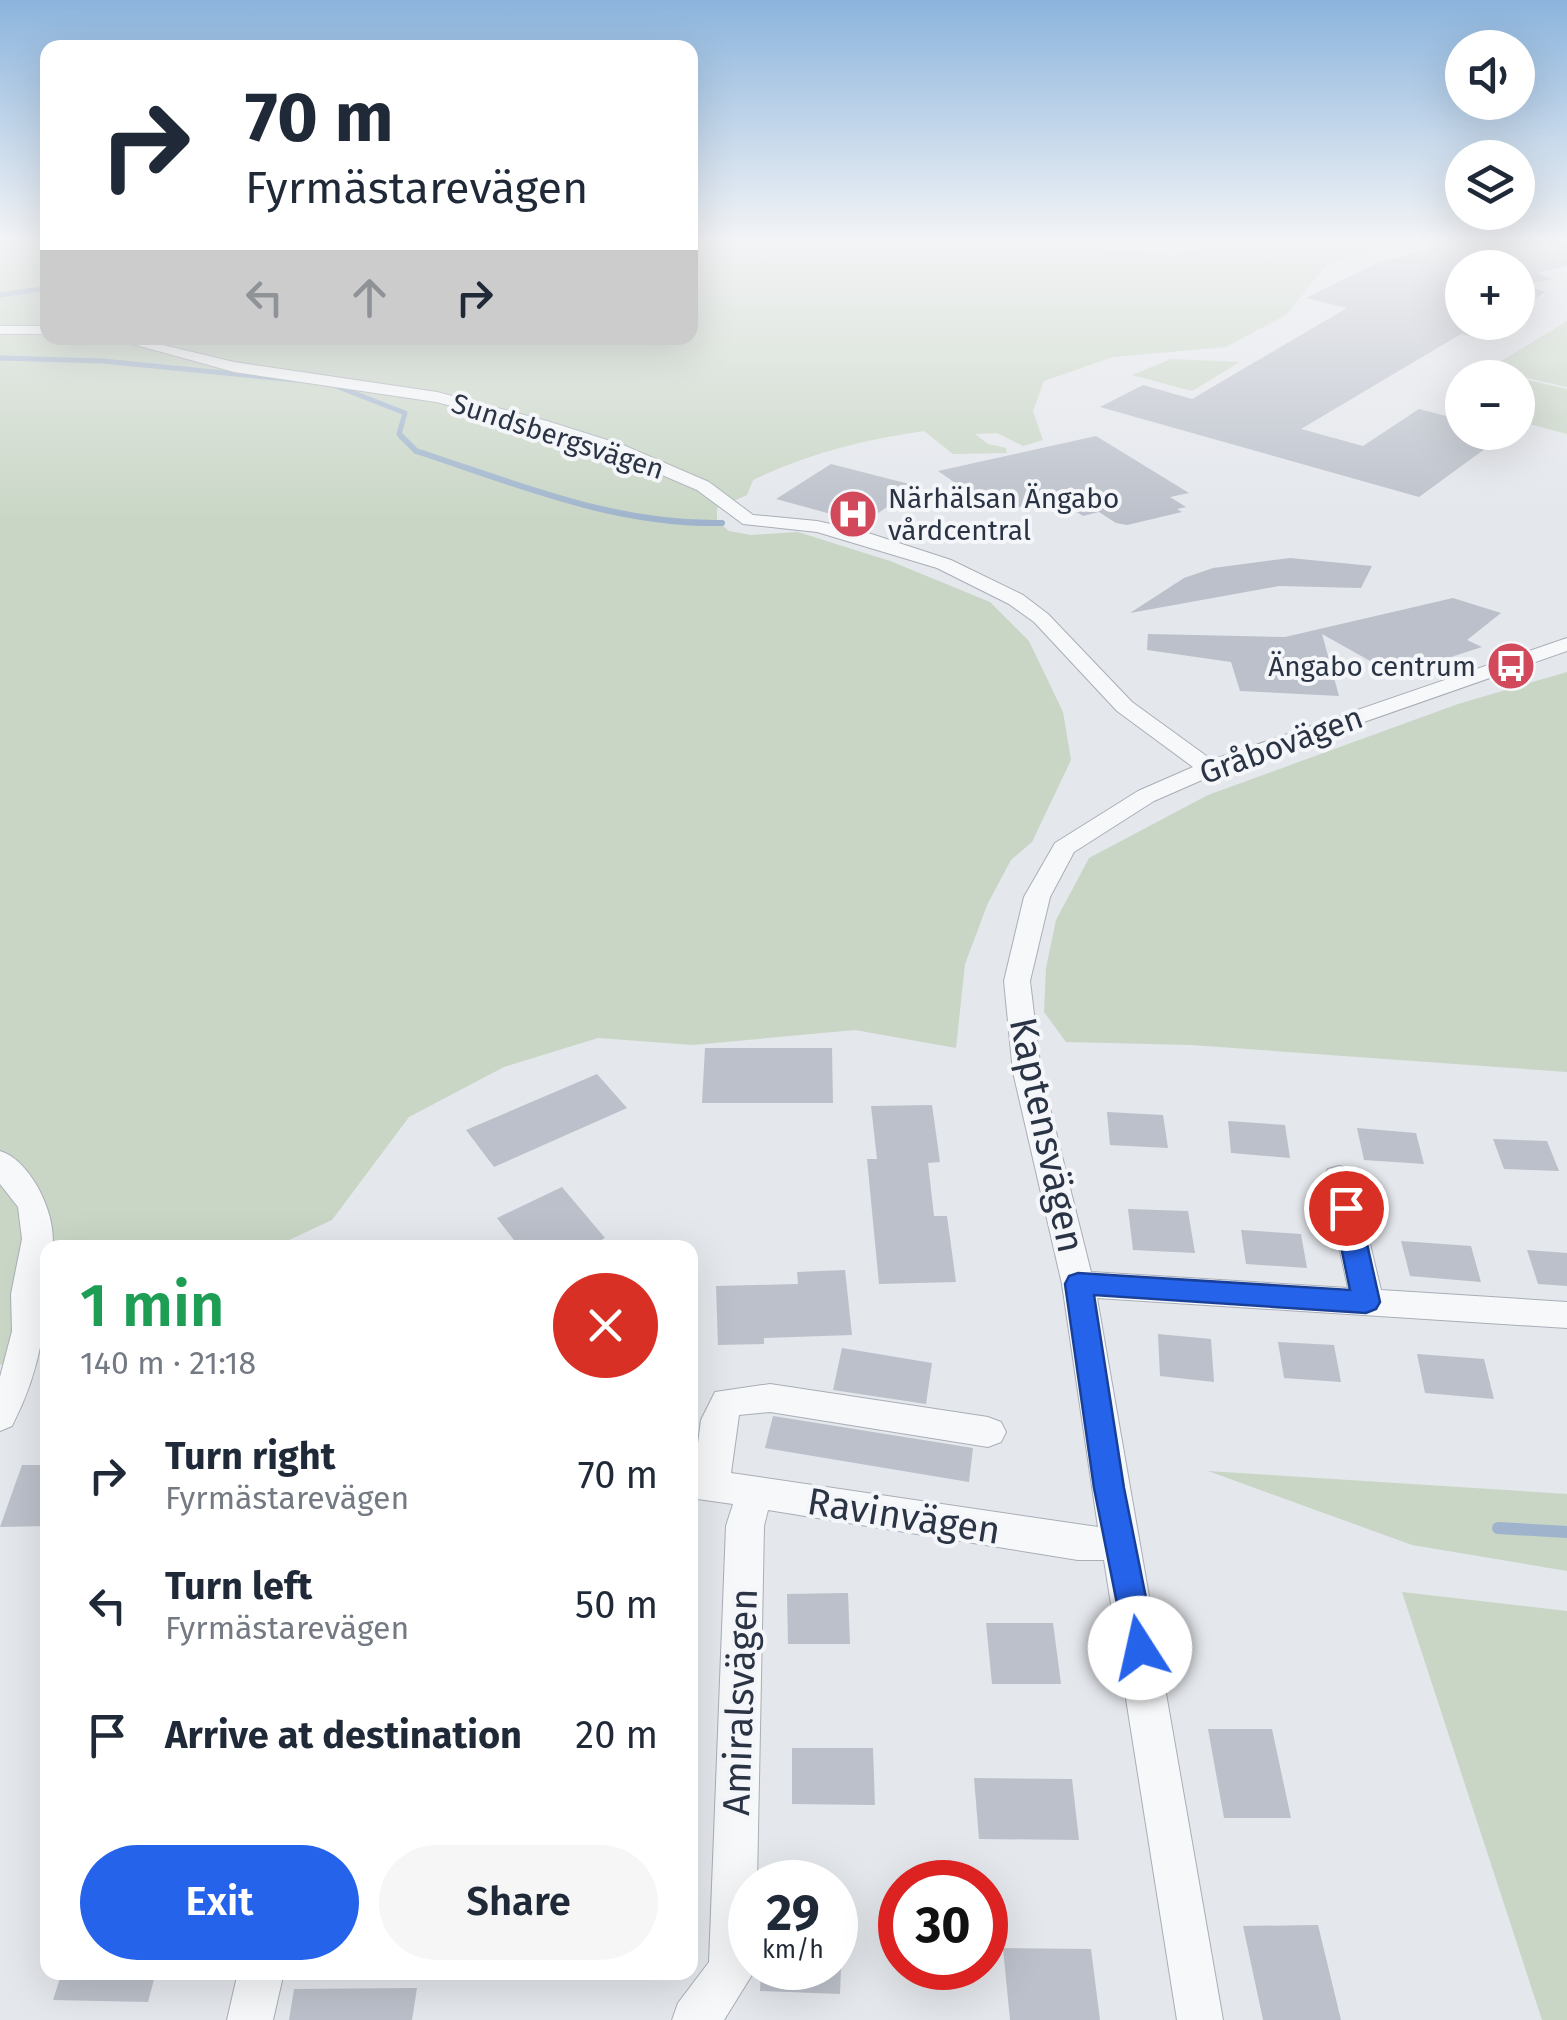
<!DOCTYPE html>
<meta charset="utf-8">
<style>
:root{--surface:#fff;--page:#f6f6f7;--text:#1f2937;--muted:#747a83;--accent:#2563eb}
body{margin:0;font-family:"Fira Sans",sans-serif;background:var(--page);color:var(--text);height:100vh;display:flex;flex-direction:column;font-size:38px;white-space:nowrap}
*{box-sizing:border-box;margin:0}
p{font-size:32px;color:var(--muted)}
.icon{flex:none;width:55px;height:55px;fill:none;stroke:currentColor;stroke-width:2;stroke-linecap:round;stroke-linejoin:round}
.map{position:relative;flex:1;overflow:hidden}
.side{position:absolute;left:40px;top:1240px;width:658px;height:740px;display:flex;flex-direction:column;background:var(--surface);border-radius:20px;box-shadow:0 10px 40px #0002}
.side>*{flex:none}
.guide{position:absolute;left:40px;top:40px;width:658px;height:305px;border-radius:20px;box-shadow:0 10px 40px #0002;background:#fff;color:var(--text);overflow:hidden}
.buttons{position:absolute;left:1445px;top:30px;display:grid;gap:20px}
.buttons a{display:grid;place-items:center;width:90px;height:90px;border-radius:50%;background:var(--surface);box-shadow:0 10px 40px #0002;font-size:50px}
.speed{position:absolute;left:728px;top:1860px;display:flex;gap:20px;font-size:50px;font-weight:700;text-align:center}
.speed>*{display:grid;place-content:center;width:130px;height:130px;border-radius:50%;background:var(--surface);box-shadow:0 10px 40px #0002;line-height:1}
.speed small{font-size:25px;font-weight:400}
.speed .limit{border:15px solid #d22;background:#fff;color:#111}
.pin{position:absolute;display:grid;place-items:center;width:85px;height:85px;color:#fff;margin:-42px;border:5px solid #fff;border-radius:50%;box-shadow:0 2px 10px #0007}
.me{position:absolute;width:110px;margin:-55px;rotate:350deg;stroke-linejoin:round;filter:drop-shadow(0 0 8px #0008)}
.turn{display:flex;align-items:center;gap:35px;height:210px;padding:0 40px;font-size:45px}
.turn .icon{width:130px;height:130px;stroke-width:2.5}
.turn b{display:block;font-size:70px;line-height:85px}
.lanes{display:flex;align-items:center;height:95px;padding:0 40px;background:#0003;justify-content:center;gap:50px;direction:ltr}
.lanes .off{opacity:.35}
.round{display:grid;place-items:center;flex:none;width:105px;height:105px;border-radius:52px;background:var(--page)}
.summary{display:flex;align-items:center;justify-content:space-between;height:170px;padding:0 40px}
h1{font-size:60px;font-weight:600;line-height:75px;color:#1e9e55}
.action{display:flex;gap:20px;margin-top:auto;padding:20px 40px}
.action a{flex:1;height:115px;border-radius:60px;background:var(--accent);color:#fff;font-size:40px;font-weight:600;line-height:115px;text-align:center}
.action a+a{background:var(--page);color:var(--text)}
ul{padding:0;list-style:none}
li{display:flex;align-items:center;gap:30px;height:130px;padding:0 40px}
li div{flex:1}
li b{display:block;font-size:38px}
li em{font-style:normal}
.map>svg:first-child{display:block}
.green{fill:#c9d6c5}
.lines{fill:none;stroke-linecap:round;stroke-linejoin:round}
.stream-far2{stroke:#9fb4cc;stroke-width:5}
.stream-far1{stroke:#9fb4cc;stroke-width:6}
.stream{stroke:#9fb4cc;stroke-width:12}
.building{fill:#bbc0ca}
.street-casing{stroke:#a9aeb7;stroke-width:2}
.street{fill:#f7f8fa;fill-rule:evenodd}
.route{fill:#2563eb;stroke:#184099;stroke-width:2.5}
.labels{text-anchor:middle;stroke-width:8;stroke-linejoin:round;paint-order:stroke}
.far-street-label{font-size:28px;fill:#2b3445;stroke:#f4f6f9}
.far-poi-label{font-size:28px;fill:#2b3445;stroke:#f4f6f9;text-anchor:start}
.street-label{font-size:32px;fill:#2b3445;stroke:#f4f6f9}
.near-street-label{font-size:38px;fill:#2b3445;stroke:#f4f6f9}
</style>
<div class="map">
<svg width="1567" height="2020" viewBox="0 0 1567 2020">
<rect width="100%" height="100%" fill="#e4e7ec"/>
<path class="green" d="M0,238H47L48,338H690V238H1030L1057,245L1172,255L1255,238H1453L1417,241L1328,263L1286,315L1226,347L1113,357L1044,381L1033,411L1043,440L1023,446L997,433L975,434L988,444L1006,448L1007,453L953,454L924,431C865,439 807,454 753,480L747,495L717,508V521L729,531L751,535L798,532L890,561L990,602L1029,641L1063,712L1071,760L1032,842L1011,860L988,903L965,964L956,1048L855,1030L693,1045L598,1038L504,1067L409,1117L332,1220L274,1247L48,1248L47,1353L0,1365Z
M1567,321V387L1488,369Z
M1171,359L1240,362L1192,391L1132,375Z
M1518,378L1567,389V434L1518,421Z
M1567,672V1072L1191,1045L1066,1042L1044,1012L1046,968L1056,920L1089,858L1208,795L1458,704Z
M1208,1471L1567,1494V1571L1412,1545Z
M1402,1592L1567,1611V2020H1542Z"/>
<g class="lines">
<path class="stream-far2" d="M0,295L48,288
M0,358L102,361L296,380
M336,386L405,413L399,434L403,438"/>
<path class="stream-far1" d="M401,436L416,451C518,484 613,525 722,523"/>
<path class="stream" d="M1498,1528L1567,1532"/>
</g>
<path class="building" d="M1518,238H1567V266L1536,273L1553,279L1525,285L1545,292L1518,310V268H1462V322H1497L1474,337L1461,334L1301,429L1363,446L1419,409L1462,420V432H1508L1419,497L1100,407L1143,385L1192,399L1347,308L1306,298L1373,265L1434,248Z
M1096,436L1189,493L1170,497L1186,507L1177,509L1182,512L1127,525L1116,523L1099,512L1083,516L1057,499L997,512L938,471Z
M831,464L917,486L864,523L776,499Z
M1290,558L1372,566L1361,588L1279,586L1130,613L1184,578L1213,568Z
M1453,598L1501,613L1467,640L1482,647L1395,675L1322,634L1339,696L1240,691L1231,662L1147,650L1148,634L1285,637Z
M705,1048H832L833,1103H702Z
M597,1074L627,1108L494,1167L466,1130Z
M932,1105L940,1162L928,1163L934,1216H947L956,1282L879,1284L867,1159H877L871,1106Z
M1107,1112L1163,1115L1168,1148L1110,1145Z
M1228,1121L1285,1125L1290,1158L1231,1153Z
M1357,1128L1416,1133L1424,1164L1364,1160Z
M1493,1139L1547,1141L1559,1171L1504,1169Z
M562,1187L605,1238L587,1248H520L497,1218Z
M1128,1209L1188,1211L1195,1253L1133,1250Z
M1241,1230L1301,1234L1307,1268L1246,1264Z
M1401,1241L1471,1246L1481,1282L1410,1276Z
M1527,1250L1567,1253V1286L1538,1284Z
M845,1270L852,1335L764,1338V1344L718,1345L716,1286L798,1284L797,1272Z
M1158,1334L1211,1339L1214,1382L1160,1376Z
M1278,1342L1334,1345L1341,1382L1284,1378Z
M842,1348L932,1363L926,1404L833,1390Z
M1417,1354L1484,1359L1494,1399L1425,1393Z
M773,1416L973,1448L969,1482L765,1448Z
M22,1465H48V1526L0,1527Z
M848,1593L850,1644H788L787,1594Z
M986,1623H1053L1061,1684H992Z
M1208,1729H1272L1291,1818H1224Z
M792,1748H873L875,1805L792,1804Z
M974,1778L1072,1779L1079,1840L979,1839Z
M1318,1925L1341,2020H1263L1243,1926Z
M1003,1948L1091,1949L1100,2020H1010Z
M761,1968H841L840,1994L760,1991Z
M62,1972H156L148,2002L53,2000Z
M417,1988L412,2020H289L294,1989Z"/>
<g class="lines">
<g class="street-casing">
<path id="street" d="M0,326H48V334H0Z
M111,338H134L234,362L437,392L547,421L623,445L709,482L753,515L817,521L859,530L951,560L1023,595L1048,614L1132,702L1212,760L1567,638V651L1218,773L1154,801L1074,852L1050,897L1030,981L1041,1072L1091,1272L1348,1288L1324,1177L1328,1169L1339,1166L1350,1169L1354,1177L1381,1290L1567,1302V1328L1097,1298L1223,2020H1177L1104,1560H1078L768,1510L764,1526L757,1882H750V1968L755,1970L724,2020H672L678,2003L709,1962L726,1526L733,1504L690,1498V1466L695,1467L701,1420L715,1392L770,1384L988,1417L1001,1422L1006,1432L1001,1442L988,1447L770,1412L739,1415L731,1473L1098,1527L1062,1284L1013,1072L1004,981L1024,897L1055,843L1138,791L1193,767L1117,711L1034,622L1009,604L937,568L817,532L743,524L697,490L611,453L535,427L436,402L234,372Z
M0,1151C31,1160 58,1217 52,1248H48C48,1314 43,1366 12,1426L0,1431V1377L12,1331L11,1294L22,1239L18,1207L0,1184Z
M238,1972H284L273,2020H227Z"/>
</g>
<use href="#street" class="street"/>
</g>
<linearGradient id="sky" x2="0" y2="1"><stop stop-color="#8bb4dd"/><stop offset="0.46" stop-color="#f3f4f6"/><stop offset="1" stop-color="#f3f4f6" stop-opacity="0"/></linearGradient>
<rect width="1567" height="521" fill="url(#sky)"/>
<path class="route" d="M1346,1199L1355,1202L1359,1208L1380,1302L1376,1309L1366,1313L1094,1295L1124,1488L1156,1648L1151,1659L1140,1663L1128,1659L1094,1488L1065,1284L1069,1276L1078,1273L1350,1290L1333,1208L1337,1202Z"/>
<defs>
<g id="hospital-disc" transform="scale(2.5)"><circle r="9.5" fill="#d1495b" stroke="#f4f6f9"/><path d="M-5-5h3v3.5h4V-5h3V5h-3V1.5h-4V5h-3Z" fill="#fff"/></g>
<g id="bus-disc" transform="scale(2.5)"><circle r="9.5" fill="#d1495b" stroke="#f4f6f9"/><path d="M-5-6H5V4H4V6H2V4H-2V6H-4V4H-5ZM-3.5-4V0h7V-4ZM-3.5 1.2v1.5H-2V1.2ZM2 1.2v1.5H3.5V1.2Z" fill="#fff"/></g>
</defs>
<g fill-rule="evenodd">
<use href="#hospital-disc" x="853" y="514"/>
<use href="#bus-disc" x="1511" y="666"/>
</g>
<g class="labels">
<g class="far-street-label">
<text transform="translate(558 436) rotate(18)" y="10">Sundsbergsvägen</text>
</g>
<g class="far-poi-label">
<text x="888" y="508">Närhälsan Ängabo<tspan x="888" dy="32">vårdcentral</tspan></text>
<text x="1476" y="676" text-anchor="end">Ängabo centrum</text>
</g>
<g class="street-label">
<text transform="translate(1281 745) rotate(-20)" y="11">Gråbovägen</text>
</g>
<g class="near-street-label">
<text transform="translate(1047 1135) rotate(78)" y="13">Kaptensvägen</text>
<text transform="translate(904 1516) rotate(9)" y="13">Ravinvägen</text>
<text transform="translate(740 1702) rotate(-88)" y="13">Amiralsvägen</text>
</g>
</g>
</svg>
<div class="buttons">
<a><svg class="icon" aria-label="sound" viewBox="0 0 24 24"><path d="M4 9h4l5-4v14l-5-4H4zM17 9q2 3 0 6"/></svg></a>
<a><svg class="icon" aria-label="layers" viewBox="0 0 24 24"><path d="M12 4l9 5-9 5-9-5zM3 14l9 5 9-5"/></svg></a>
<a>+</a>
<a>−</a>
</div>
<div class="speed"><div>29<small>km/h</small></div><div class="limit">30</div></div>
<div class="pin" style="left:1346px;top:1208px;background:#d93025"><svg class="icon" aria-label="arrive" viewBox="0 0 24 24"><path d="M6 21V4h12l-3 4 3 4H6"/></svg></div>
<svg class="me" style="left:1140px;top:1648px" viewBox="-20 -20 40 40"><circle r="19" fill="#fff"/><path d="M0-13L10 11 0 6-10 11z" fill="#2563eb"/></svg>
<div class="guide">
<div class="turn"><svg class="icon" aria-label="right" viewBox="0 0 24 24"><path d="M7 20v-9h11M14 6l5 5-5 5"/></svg><div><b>70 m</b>Fyrmästarevägen</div></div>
<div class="lanes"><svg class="icon off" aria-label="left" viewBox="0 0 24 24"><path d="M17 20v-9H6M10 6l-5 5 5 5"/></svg><svg class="icon off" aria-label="ahead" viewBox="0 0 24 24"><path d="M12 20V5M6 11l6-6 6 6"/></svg><svg class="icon" aria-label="right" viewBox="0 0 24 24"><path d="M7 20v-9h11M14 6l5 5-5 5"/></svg></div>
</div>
<section class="side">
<div class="summary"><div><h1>1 min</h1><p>140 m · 21:18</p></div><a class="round" style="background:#d93025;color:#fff"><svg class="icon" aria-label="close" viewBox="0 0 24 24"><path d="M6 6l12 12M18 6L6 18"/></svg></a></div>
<ul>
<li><svg class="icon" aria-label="right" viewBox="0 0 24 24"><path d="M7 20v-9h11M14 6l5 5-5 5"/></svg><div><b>Turn right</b><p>Fyrmästarevägen</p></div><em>70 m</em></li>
<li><svg class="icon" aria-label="left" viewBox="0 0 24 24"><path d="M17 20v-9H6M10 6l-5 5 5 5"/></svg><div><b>Turn left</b><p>Fyrmästarevägen</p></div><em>50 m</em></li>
<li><svg class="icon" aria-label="arrive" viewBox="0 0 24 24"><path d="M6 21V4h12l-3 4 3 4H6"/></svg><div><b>Arrive at destination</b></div><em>20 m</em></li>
</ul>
<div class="action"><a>Exit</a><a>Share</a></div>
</section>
</div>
